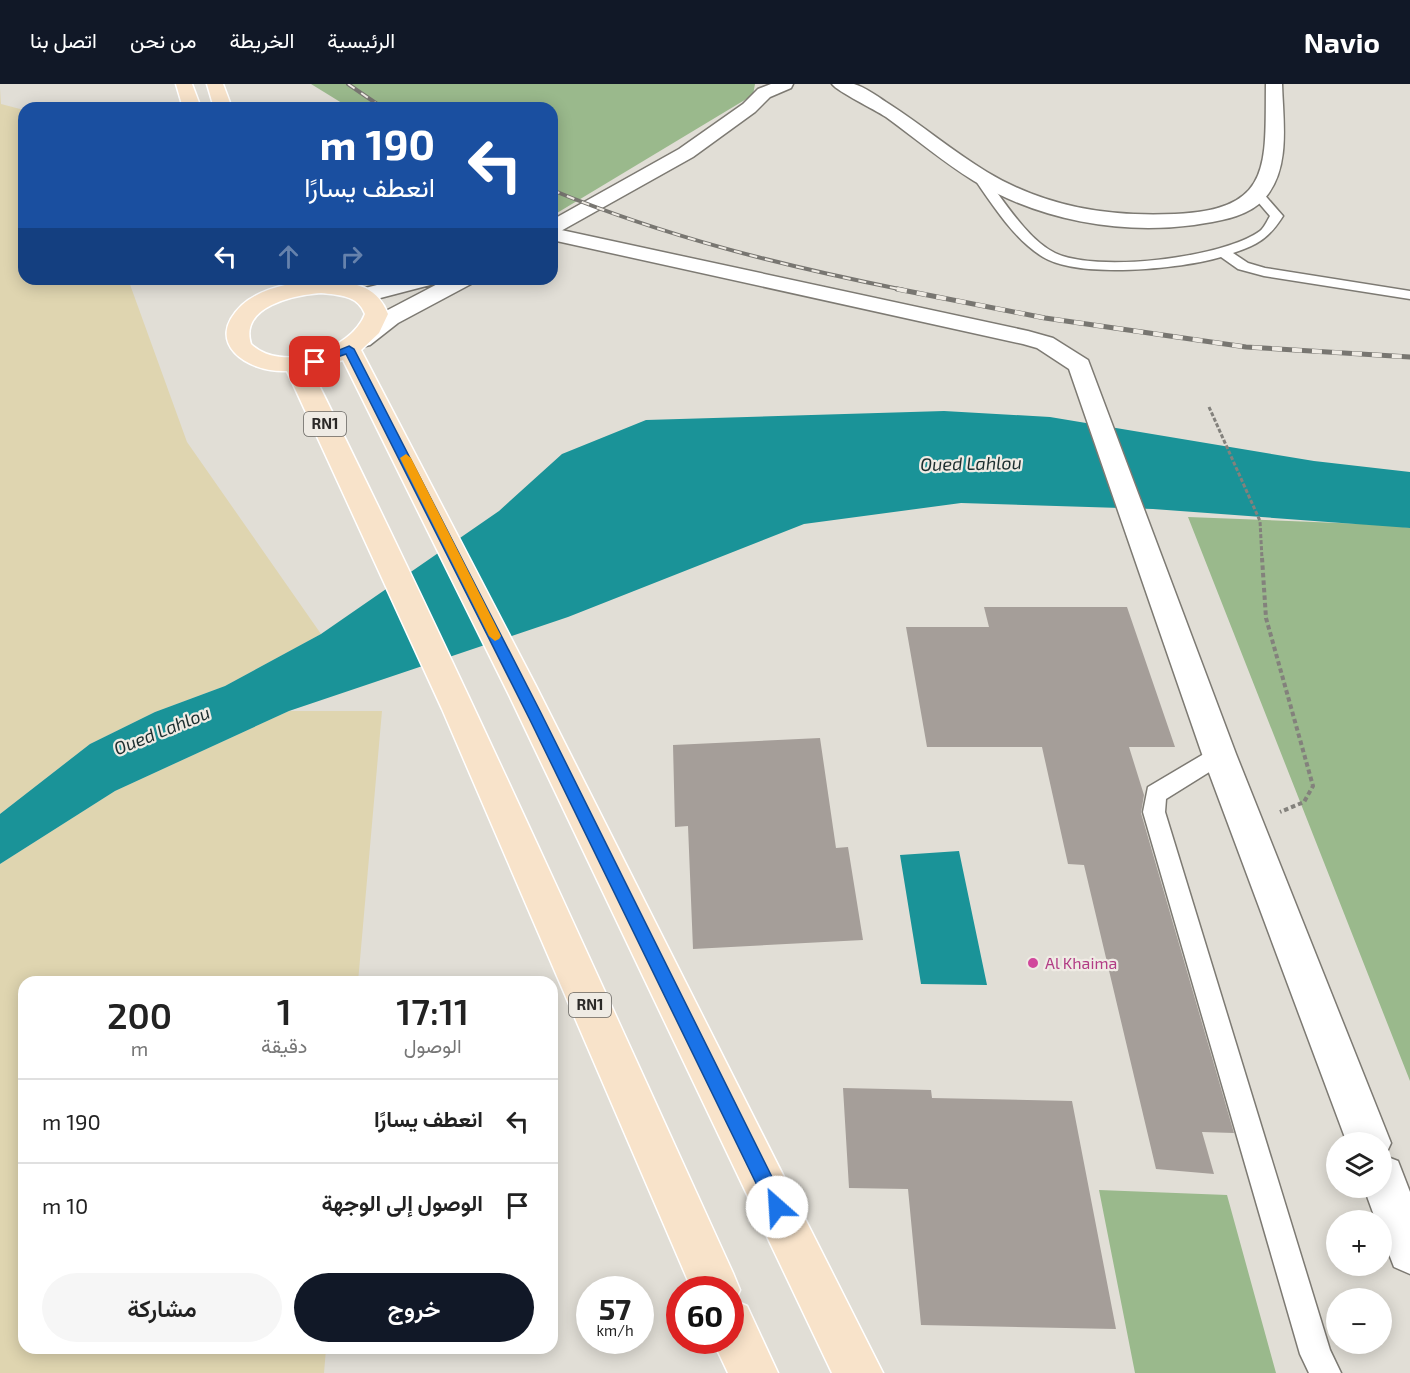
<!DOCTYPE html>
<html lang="ar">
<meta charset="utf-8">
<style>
:root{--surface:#fff;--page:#f6f6f6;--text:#222;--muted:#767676;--line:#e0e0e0;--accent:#111827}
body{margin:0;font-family:"Exo 2",Vazirmatn,sans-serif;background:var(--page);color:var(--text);direction:rtl;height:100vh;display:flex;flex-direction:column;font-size:22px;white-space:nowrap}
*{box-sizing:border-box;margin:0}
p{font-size:20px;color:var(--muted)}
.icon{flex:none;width:33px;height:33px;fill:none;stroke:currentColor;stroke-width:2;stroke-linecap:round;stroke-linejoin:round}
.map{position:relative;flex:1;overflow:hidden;direction:ltr}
.sheet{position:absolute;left:18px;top:892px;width:540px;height:378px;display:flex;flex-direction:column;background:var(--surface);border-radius:18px;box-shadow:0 3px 15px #0003;direction:rtl}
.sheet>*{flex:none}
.hud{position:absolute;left:18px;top:18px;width:540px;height:183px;border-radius:18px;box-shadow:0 3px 15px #0003;direction:rtl;background:#1a4fa0;color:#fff;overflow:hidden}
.fabs{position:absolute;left:1326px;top:1048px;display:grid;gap:12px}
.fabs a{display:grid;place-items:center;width:66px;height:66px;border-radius:50%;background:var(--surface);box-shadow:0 3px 15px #0003;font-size:30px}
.speed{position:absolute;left:576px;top:1192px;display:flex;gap:12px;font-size:30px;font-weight:700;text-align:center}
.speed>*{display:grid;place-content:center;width:78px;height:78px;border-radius:50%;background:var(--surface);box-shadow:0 3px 15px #0003;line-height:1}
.speed small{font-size:15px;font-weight:400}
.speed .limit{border:9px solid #d22;background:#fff;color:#111}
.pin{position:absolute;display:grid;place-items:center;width:51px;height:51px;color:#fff;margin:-26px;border-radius:12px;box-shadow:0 3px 9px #0006}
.me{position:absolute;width:66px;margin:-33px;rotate:334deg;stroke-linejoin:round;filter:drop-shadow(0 0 4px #0008)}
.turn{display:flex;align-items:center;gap:21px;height:126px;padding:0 24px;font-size:27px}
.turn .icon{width:78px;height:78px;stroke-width:2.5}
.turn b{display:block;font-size:42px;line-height:51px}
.lanes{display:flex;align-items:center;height:57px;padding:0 24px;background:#0003;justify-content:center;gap:30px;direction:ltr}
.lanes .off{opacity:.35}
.eta{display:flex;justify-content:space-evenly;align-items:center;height:102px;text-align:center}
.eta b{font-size:36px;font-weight:600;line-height:42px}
.cta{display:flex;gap:12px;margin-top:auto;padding:12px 24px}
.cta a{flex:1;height:69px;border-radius:36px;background:var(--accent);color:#fff;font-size:24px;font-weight:600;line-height:69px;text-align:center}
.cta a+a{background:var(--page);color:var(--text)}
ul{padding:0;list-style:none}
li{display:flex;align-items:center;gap:18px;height:84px;padding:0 24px;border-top:2px solid var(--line)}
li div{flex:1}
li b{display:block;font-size:22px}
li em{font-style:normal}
header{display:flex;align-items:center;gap:36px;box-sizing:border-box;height:84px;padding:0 30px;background:var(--accent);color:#fff}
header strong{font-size:28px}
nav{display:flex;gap:33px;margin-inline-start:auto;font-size:21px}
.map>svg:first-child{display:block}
.green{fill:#9ab98c}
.sand{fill:#dfd5b0}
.water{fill:#1a9398}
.building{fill:#a59e99}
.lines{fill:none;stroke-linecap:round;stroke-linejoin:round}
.service-casing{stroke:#7d7a73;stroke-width:3}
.minor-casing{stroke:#7d7a73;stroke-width:3}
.tertiary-casing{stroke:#7d7a73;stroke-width:3}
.primary-casing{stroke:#fff;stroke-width:3}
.path-far1{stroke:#83817c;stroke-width:3;stroke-dasharray:4 2;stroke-linecap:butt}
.path{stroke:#83817c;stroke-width:4;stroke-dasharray:4.5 3;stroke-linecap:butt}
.service{fill:#fff;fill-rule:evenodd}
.minor{fill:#fff;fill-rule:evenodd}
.tertiary{fill:#fff;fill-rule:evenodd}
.primary{fill:#f8e3ca;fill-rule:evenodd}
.rail-far1-casing{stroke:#787671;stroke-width:4}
.rail-casing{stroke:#787671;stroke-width:5}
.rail-far1{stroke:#efebe4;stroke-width:2;stroke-dasharray:8;stroke-linecap:butt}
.rail{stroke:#efebe4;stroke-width:4;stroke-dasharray:10;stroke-linecap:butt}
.route{fill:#1a73e8;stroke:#114b97;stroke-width:1.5}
.slow{fill:#f59e0b}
.hotel-dot{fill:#d1479c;stroke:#efebe4;stroke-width:2}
.labels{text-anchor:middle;stroke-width:4.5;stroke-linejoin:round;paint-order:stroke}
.shield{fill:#efebe4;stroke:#666460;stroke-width:1.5}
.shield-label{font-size:15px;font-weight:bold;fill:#2c2a28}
.hotel-label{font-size:16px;fill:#b23c85;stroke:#efebe4;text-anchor:start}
.water-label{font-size:18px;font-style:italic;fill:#1b2e2f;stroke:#efebe4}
</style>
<header>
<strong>Navio</strong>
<nav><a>الرئيسية</a><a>الخريطة</a><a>من نحن</a><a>اتصل بنا</a></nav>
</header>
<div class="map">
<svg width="1410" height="1289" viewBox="0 0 1410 1289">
<rect width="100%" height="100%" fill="#e1ded6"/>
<path class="green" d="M311,0H755L753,11L552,132V24H350Z
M1188,433L1389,441L1410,444V997Z
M1099,1106L1227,1111L1276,1289H1135Z"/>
<path class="sand" d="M0,4L1,20L24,26V195H128L187,358L321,550L225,602L155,628L90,660L0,730Z
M289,627H382L358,898H24V1264L326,1265L324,1289H0V780L115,707Z"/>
<path class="water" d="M944,327L1050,333L1314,377L1410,388V444L1153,425L961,419L804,440L568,533L289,627L115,707L0,780V730L90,660L155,628L225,602L321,550L499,427L562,370L646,336Z
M959,767L987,901L921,900L900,771Z"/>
<path class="building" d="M984,523H1127L1175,663H1129L1144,711L1141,729L1234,1049L1202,1048L1214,1090L1156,1085L1084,781L1068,780L1042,663H927L906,543H989Z
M820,654L836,764L848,763L863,856L693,865L688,742L675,743L673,661Z
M843,1004L931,1006L932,1014L1072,1017L1116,1245L921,1241L908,1105L849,1104Z"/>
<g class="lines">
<g class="service-casing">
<path id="service" d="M977,86L981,87C1001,112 1026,155 1055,169C1096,189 1223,174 1260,147C1264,144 1267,137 1270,132L1252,111L1254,108H1262L1283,132C1269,154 1258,161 1233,169L1248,179L1265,184L1410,207V215L1264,192L1238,185L1221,173C1181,185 1079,195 1043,173C1013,155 991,118 971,90Z
M1219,661L1227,663L1230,670L1227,677L1166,715L1165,728L1330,1266L1341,1289H1309L1300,1270L1143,728L1148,703Z"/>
</g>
<g class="minor-casing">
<path id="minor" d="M552,144L1028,247L1053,254L1088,276L1236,670L1391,1059L1385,1072L1398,1077L1410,1108V1190L1394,1183L1382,1152V1137H1376L1364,1104H1382V1059H1347L1202,670L1069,285L1037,264L1023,260L552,156Z"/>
</g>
<g class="tertiary-casing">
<path id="tertiary" d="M771,0H793L791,4L770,13L755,28L693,73L559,148L552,150V136L679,65L743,20L758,5Z
M832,0C839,0 848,0 854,0C865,3 877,12 886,18C921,40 952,67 987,88C1045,123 1108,133 1175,130C1273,126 1265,81 1266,0H1282C1283,37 1291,84 1265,114C1248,134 1217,137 1194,141C1119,151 1039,136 974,97C943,78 915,54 886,33C874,25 838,8 832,0Z
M401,195H437L434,200L365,218L357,216L354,211L357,206Z
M447,195H474L471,200L398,239L370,261L362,263L354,261L350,256L382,229Z"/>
</g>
<g class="primary-casing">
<path id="primary" d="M176,0H192L201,24H183Z
M207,0H223L232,24H214Z
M321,195C352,200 375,198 388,230L379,249L361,266L536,602L883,1289H832L509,611L343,276L311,285C459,583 595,886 733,1189L740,1206L735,1217L747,1222L778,1289H728L713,1257H730V1206H692L442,625L287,287C248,289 202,259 242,221C262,203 295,198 321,195ZM321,209C339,211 358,211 365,230C351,267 281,289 251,260C239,222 295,211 321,209Z"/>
</g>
<path class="path-far1" d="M1209,323L1260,437L1262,475"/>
<path class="path" d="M1262,474L1266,534L1313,702L1304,718L1280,728"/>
<use href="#service" class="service"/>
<use href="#minor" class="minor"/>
<use href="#tertiary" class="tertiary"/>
<use href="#primary" class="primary"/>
<g class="rail-far1-casing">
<path id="rail-far1" d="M348,0L383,24
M552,106C666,153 784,182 904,206"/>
</g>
<g class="rail-casing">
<path id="rail" d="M897,205L1045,234L1246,263L1410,273"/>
</g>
<use href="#rail-far1" class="rail-far1"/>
<use href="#rail" class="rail"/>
</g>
<path class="route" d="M349,262L354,265L540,627L784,1117L787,1123L784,1130L777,1133L771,1130L529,634L346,270L315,281L310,278Z"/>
<path class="slow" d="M406,370L411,374L501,552L499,555L495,557L489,552L400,374Z"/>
<circle class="hotel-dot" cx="1033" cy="879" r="6"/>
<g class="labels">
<g class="shield">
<rect x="304" y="328" width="42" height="24" rx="4.5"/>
<rect x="569" y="909" width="42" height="24" rx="4.5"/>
</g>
<g class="shield-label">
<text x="325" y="345">RN1</text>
<text x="590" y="926">RN1</text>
</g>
<g class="hotel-label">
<text x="1045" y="885">Al Khaima</text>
</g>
<g class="water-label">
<text transform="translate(971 380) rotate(-1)" y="6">Oued Lahlou</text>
<text transform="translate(162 647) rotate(-22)" y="6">Oued Lahlou</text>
</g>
</g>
</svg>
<div class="fabs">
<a><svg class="icon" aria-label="layers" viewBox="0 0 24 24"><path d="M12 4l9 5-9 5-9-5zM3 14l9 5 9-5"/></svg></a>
<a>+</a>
<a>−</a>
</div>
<div class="speed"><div>57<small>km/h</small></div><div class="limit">60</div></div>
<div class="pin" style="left:315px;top:278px;background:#d93025"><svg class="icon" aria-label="arrive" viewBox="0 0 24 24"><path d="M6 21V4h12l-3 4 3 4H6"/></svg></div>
<svg class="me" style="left:777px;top:1123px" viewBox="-20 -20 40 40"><circle r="19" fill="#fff"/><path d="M0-13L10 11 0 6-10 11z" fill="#1a73e8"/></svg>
<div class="hud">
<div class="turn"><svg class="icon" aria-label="left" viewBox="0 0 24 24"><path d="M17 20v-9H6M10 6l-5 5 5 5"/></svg><div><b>190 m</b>انعطف يسارًا</div></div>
<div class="lanes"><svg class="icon" aria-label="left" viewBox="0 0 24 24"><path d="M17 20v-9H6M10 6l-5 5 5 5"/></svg><svg class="icon off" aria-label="ahead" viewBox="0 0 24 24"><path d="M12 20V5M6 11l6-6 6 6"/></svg><svg class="icon off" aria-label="right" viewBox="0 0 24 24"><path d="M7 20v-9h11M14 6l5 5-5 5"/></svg></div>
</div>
<section class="sheet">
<div class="eta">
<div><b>17:11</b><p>الوصول</p></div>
<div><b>1</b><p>دقيقة</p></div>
<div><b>200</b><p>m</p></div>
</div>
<ul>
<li><svg class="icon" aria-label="left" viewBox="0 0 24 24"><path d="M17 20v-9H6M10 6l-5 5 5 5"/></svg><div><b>انعطف يسارًا</b></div><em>190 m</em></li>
<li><svg class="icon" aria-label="arrive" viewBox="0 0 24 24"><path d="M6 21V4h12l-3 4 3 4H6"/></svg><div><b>الوصول إلى الوجهة</b></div><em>10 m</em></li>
</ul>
<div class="cta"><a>خروج</a><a>مشاركة</a></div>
</section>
</div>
